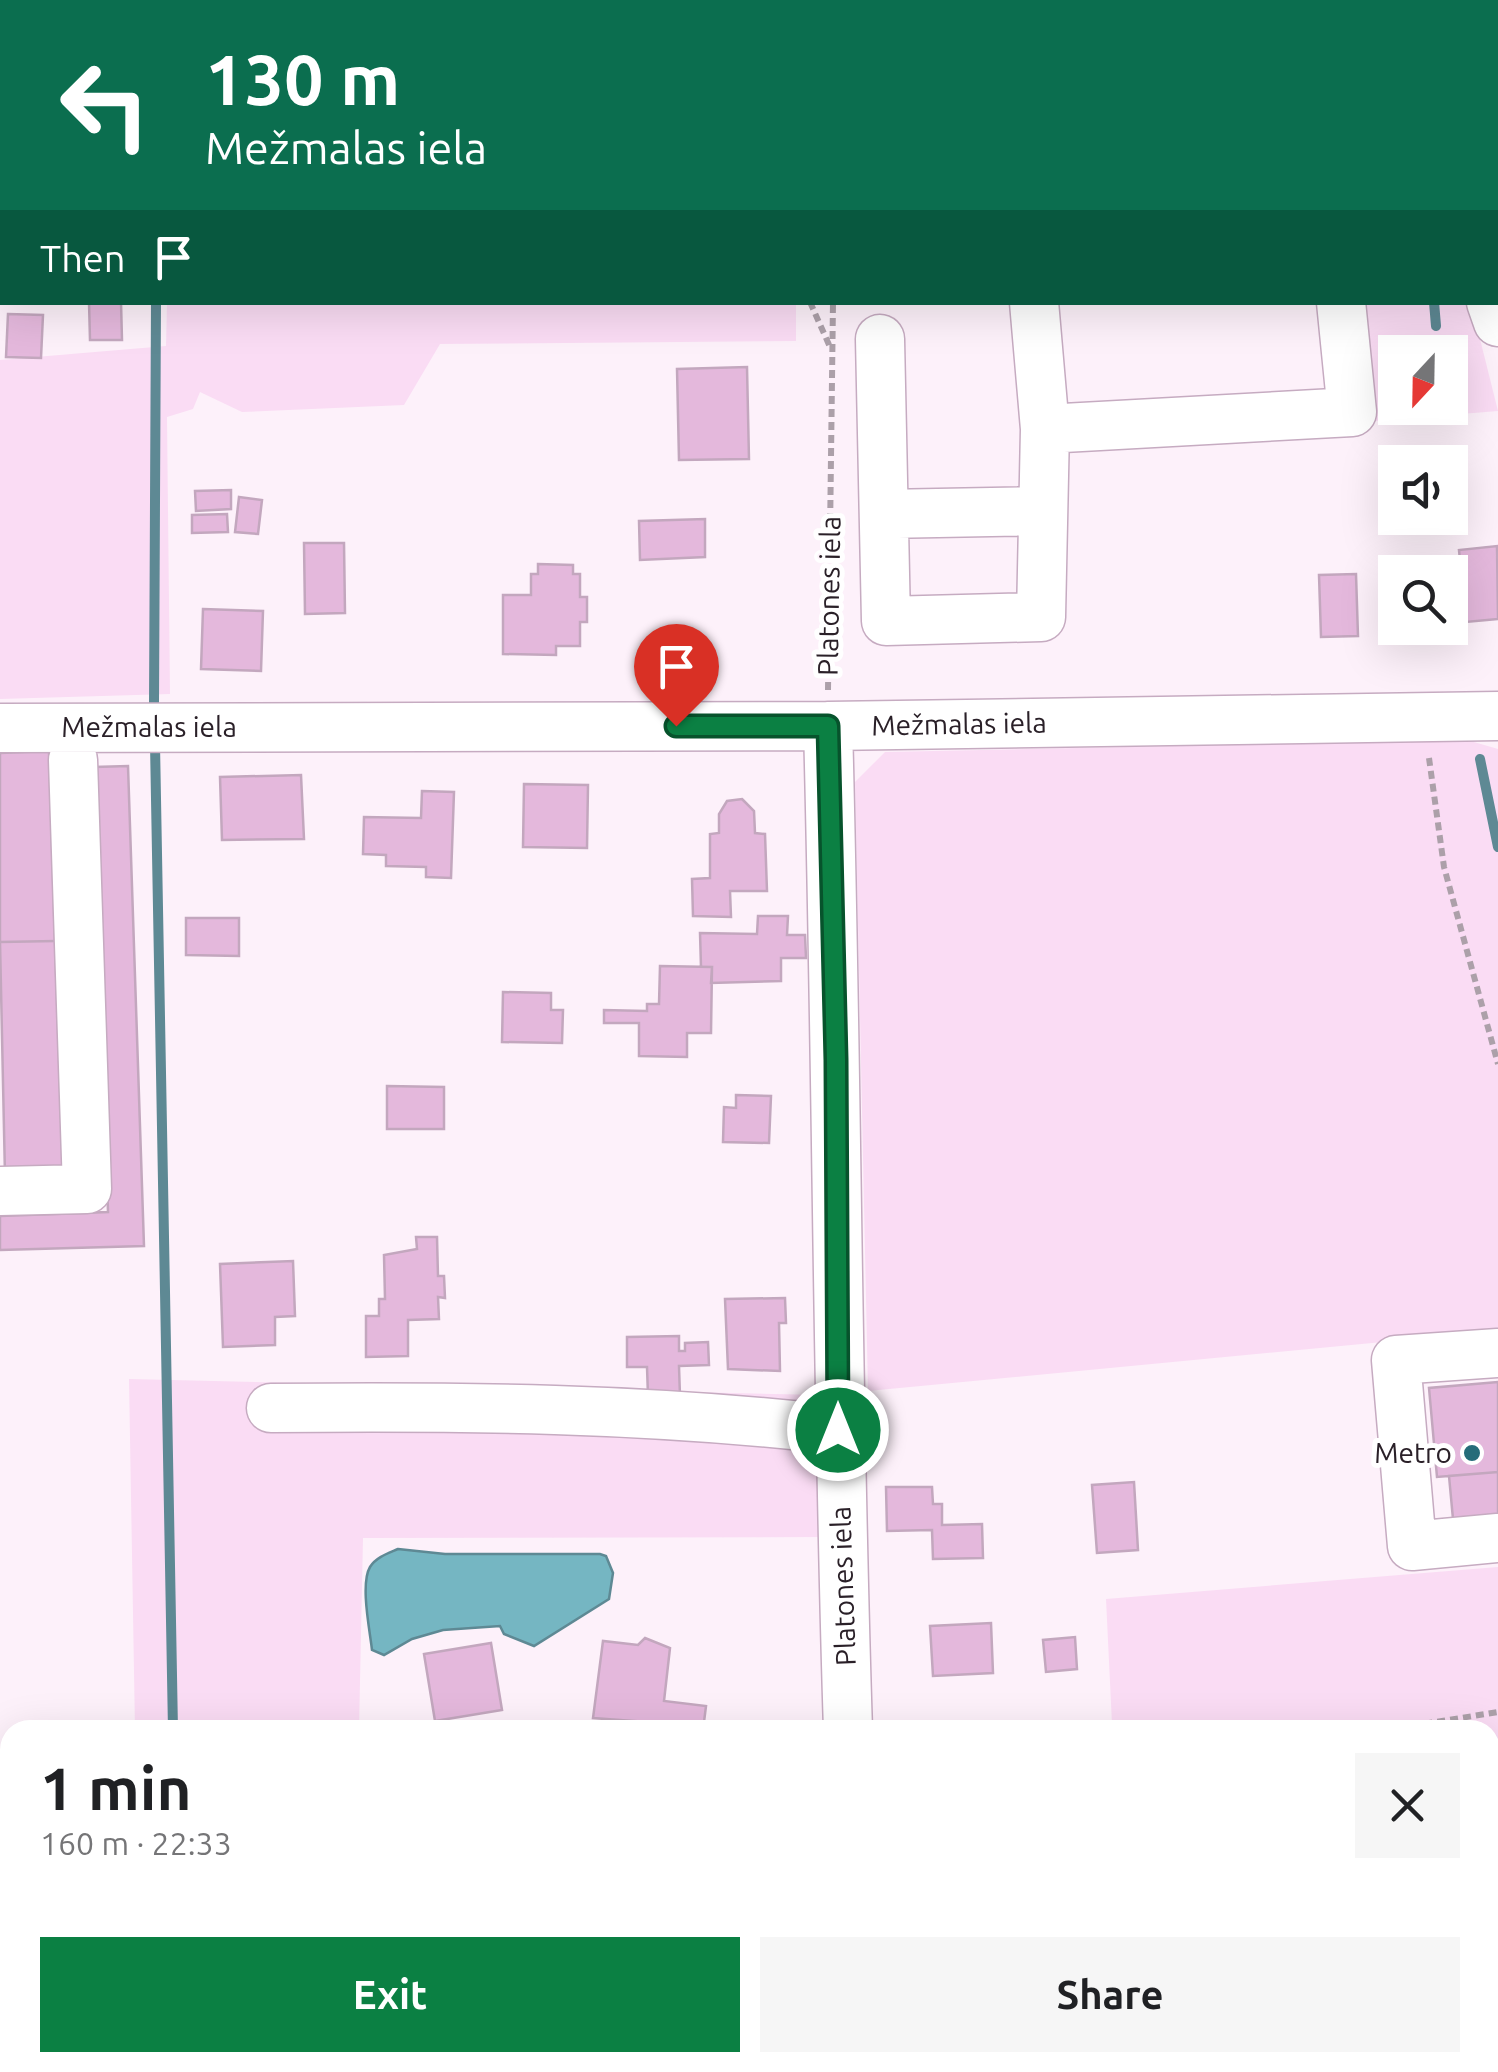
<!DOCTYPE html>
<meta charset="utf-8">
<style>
:root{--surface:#fff;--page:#f6f6f6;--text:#202124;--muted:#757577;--accent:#0b8043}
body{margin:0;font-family:Ubuntu,sans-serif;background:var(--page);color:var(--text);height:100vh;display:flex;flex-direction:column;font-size:38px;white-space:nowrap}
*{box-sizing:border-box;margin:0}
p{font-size:32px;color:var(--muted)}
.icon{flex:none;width:55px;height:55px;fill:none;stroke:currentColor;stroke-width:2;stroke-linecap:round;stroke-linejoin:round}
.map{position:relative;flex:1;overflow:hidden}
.panel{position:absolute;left:0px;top:1720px;width:1500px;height:352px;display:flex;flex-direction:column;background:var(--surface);border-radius:30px 30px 0 0;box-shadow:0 10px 40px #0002}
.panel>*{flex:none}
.banner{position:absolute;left:0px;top:0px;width:1500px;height:305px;box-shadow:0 10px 40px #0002;background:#0b6e4f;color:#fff;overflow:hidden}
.needle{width:65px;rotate:202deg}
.buttons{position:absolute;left:1378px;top:335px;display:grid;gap:20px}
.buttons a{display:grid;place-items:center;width:90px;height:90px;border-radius:0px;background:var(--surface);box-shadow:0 10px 40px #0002;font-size:50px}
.pin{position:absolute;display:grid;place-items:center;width:85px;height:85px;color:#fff;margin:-102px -42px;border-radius:50% 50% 50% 0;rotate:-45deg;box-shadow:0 0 10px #0007}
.pin .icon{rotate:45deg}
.me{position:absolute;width:110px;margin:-55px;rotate:0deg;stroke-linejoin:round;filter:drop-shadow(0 0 8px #0008)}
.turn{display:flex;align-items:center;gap:35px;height:210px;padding:0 40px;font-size:45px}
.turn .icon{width:130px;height:130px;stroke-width:2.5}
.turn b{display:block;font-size:70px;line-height:85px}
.then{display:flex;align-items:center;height:95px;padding:0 40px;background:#0003;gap:20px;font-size:38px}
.round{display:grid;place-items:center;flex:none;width:105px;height:105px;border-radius:0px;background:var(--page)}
.head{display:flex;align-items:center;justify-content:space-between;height:170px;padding:0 40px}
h1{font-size:60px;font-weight:700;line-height:75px}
.primary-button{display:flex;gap:20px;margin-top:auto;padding:20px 40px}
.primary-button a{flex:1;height:115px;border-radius:0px;background:var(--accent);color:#fff;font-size:40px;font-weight:700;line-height:115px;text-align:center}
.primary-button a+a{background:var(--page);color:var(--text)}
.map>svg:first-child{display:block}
.green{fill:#fadcf4;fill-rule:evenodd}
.water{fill:#75b6c2;stroke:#5e8994;stroke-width:2.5}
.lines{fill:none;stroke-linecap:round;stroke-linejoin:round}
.stream{stroke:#5e8994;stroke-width:10}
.building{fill:#e4b8dc;stroke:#c3a7be;stroke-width:2.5}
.minor-casing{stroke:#c6abc1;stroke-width:51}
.path{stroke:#aca0a9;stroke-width:6;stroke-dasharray:8 5;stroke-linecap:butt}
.minor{stroke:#fff;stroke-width:48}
.route-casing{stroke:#07532c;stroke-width:25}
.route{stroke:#0b8043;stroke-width:18}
.poi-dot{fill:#256c79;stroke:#fff;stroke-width:4}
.labels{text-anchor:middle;stroke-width:10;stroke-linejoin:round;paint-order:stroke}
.street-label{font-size:28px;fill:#2a2028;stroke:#fff}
.poi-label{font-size:28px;fill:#2a2028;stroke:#fff;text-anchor:end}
</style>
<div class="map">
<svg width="1498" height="2072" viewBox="0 0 1498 2072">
<rect width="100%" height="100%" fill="#fdf1fa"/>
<path class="green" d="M170,0H802L801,2Z
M167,303H796V341L440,344L404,405L242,412L200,392L193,409L167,417L170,694L0,699V360L166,346Z
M1353,303H1471L1498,411L1363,422ZM1395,352H1450V408H1395Z
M1467,740L1498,749V1331L868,1391L855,782L885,752Z
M129,1379L821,1395L823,1537L363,1538L359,1730H135Z
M1498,1567V1758L1490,1759V1730H1104L1112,1724L1106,1599Z
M0,1911H10V2061H0Z
M1015,2063H1113V2072H1015Z
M1117,2063H1215V2072H1117Z"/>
<path class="water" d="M398,1549L445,1554H600L606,1556L613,1573L609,1599L534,1646L504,1634L500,1626L443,1630L412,1639L384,1655L372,1650C370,1631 360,1584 370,1567C376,1557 389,1553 398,1549Z"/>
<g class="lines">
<path class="stream" d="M1406,0L1407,2
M158,2V0
M1434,302L1436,326
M154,703L156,302
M155,744L173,1730
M1480,759L1498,847
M0,1761H10
M180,2062V2072"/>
</g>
<path class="building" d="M1027,0H1297L1298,2H1028Z
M89,302H121L122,340H90Z
M8,314L43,315L41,358L6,357Z
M747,367L749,459L679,460L677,369Z
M231,490V509L196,511L195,491Z
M239,497L262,500L258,534L235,532Z
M227,514L228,532L192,533V515Z
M705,519V557L640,560L639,521Z
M304,543H344L345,613L305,614Z
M1497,546L1498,619L1466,622L1459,550Z
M538,564L573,565V574H580V597H587V622H580V646H556V655L503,654V595H531V574H538Z
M1356,574L1358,636L1321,637L1319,575Z
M203,609L263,611L261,671L201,669Z
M49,751L55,941L0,942V753Z
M128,766L144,1246L0,1250V1216L108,1212L94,767Z
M301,775L304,839L222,840L220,777Z
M524,784L588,785L587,848L523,847Z
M422,791L454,792L451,878L426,877V867L386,866V855L363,854L364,817L421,818Z
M742,799L754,811L755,833L765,834L767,891H730L731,917L693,916L692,879L710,878V834L719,833V814L727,801Z
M758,916H788L787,935H805L806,958H781V981L711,983L712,967H701L700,933L757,934Z
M186,918H239V956L186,955Z
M55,941L63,1174L5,1176L0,942Z
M660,966L712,967L711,1033H687V1057L639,1056V1023H604V1010L647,1011V1004H659Z
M503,992L551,993V1010H563L562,1043L502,1042Z
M387,1086L444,1087V1129H387Z
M736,1095L771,1096L769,1143L723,1142L724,1107L736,1108Z
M416,1237H437L438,1276H444L445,1298L438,1297L439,1319L408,1320V1356L366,1357V1316H379V1299H385L384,1255L417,1249Z
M293,1261L295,1316L275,1317V1345L223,1347L220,1264Z
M785,1298L786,1323H779L780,1371L728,1369L725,1299Z
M679,1336V1351H685V1343L708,1342L709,1365L679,1366L680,1396H648L647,1367H627V1337Z
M1498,1382V1472L1437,1477L1429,1388Z
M1498,1472V1514L1453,1519L1449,1476Z
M1134,1482L1138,1550L1097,1553L1092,1485Z
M886,1487H932L933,1504H942V1525L982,1524L983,1558L933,1559L932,1530L887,1531Z
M991,1623L993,1673L933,1676L930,1626Z
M1075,1637L1077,1669L1046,1672L1043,1640Z
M645,1638L670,1648L664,1701L706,1706L703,1730H645L646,1722L593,1718L603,1641L638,1645Z
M491,1643L502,1710L435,1721L424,1654Z
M1498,1915V2072H1248L1245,2062H1490V1918Z"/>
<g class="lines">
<g class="minor-casing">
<path id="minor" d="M905,0V2
M1006,0V2
M1312,0V2
M1459,0V2
M1034,302L1045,429L1352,412L1341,302
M1491,302L1498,322
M880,339L886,621L1041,617L1045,429
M884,514L1043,511
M828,726C837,1061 837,1395 848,1730
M0,728L828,726L1498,716
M0,1191L87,1189L73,760
M1498,1353L1396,1360L1412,1546L1498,1538
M271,1408C461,1406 649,1408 838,1430
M1490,1874L1498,1873
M856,2062V2072"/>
</g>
<path class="path" d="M766,0L767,2
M833,2V0
M810,302L830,347
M828,690L833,302
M1429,758L1444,867L1498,1064
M1386,1730L1498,1712
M1233,2062V2072
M1220,2072V2062"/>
<use href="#minor" class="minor"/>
</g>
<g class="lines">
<g class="route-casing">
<path id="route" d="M676,726H828L836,1060L838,1430"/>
</g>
<use href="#route" class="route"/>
</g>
<circle class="poi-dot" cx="1472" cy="1453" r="10"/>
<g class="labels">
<g class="street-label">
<text transform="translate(829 596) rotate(-89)" y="10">Platones iela</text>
<text transform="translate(959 724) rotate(-1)" y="10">Mežmalas iela</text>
<text x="149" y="737">Mežmalas iela</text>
<text transform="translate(843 1586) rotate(-92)" y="10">Platones iela</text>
</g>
<g class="poi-label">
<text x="1452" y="1463">Metro</text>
</g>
</g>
</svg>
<div class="buttons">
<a><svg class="needle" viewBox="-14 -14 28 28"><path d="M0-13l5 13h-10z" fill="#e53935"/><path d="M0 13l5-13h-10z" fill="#757577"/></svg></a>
<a><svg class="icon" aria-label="sound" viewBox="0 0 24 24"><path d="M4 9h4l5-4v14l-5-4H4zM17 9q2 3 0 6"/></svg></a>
<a><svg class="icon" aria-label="search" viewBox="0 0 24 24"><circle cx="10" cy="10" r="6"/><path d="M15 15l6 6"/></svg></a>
</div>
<div class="pin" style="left:676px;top:726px;background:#d93025"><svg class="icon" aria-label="arrive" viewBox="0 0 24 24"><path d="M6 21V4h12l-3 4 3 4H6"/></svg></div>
<svg class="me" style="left:838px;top:1430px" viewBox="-20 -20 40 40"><circle r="17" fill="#0b8043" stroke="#fff" stroke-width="3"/><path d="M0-11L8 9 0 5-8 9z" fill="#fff"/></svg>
<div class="banner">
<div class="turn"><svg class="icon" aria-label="left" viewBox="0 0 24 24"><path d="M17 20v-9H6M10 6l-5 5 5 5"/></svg><div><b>130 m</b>Mežmalas iela</div></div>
<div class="then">Then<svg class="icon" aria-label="arrive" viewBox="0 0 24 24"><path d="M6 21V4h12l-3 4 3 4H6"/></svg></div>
</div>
<section class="panel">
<div class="head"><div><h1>1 min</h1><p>160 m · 22:33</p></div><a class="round"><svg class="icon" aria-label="close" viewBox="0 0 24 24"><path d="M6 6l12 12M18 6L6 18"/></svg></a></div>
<div class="primary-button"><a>Exit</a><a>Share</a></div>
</section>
</div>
